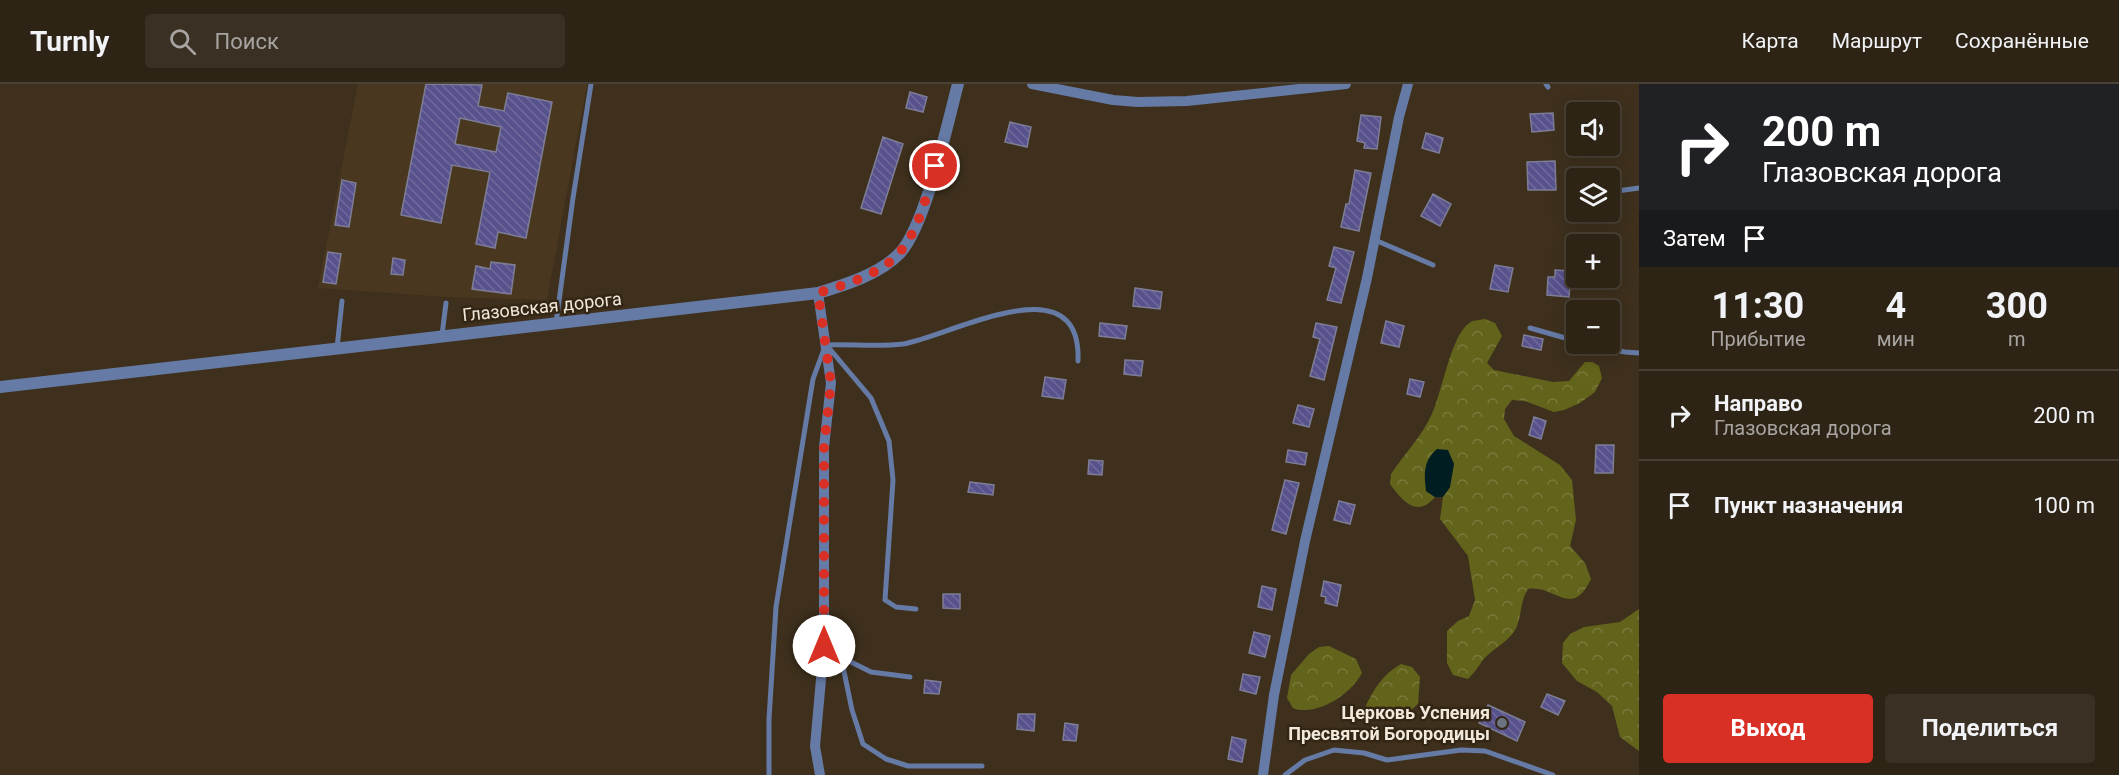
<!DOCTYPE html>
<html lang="ru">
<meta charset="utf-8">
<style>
:root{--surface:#2e2416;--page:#3a3023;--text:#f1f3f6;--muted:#a7a4a1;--line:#494135;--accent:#d93025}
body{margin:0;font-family:Roboto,sans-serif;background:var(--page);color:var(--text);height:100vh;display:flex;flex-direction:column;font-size:22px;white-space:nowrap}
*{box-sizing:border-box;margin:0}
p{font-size:20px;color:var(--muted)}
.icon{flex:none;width:33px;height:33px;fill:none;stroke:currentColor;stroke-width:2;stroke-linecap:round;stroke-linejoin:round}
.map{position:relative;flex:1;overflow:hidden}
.side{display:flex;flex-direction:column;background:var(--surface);width:480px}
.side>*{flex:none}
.guide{background:#202124;color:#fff;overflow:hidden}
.fabs{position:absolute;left:1566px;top:18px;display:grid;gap:12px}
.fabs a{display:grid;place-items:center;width:54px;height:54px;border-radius:6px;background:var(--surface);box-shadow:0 3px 15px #0003,0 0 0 2px var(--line);font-size:30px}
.pin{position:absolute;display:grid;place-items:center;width:51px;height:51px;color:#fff;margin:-26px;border:3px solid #fff;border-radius:50%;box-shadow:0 2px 6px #0007}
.me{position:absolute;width:66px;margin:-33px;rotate:0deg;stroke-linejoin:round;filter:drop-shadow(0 0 4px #0008)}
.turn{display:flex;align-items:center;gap:21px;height:126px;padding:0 24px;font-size:27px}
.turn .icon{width:78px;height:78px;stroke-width:2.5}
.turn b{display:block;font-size:42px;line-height:51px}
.then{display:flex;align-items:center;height:57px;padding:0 24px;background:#0003;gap:12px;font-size:22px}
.eta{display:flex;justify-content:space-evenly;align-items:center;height:102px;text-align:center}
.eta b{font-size:36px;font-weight:700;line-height:42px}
.primary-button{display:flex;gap:12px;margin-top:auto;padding:12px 24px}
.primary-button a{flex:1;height:69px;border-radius:6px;background:var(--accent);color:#fff;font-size:24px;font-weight:700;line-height:69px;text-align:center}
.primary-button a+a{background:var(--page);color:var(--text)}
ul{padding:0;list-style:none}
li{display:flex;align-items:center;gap:18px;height:90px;padding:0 24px;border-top:2px solid var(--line)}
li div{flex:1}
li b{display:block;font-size:22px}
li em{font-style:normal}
header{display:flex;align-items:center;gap:36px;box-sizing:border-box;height:84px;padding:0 30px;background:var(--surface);border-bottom:2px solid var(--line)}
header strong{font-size:28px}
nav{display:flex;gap:33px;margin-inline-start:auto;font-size:21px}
.search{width:420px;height:54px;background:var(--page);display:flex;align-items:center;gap:15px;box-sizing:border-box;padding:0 21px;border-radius:6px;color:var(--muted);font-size:22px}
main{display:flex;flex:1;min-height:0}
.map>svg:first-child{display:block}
.built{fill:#4a371f}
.forest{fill:url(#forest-crowns)}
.water{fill:#001e22}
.building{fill:url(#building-back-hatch);stroke:#7d7d95;stroke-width:1.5;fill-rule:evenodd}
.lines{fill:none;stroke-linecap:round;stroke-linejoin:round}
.service{stroke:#657aa4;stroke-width:5}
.minor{stroke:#657aa4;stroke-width:10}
.tertiary{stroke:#657aa4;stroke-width:12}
.route{stroke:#d93025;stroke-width:10;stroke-dasharray:0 18}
.worship-dot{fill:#6b7280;stroke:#342614;stroke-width:2}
.labels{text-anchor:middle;stroke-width:5;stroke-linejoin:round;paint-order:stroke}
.street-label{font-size:18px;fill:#f2e9dd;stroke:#342614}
.poi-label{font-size:18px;font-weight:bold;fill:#f2e9dd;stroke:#342614;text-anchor:end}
</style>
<header>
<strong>Turnly</strong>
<div class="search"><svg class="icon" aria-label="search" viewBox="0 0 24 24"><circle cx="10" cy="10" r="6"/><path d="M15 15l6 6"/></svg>Поиск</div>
<nav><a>Карта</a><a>Маршрут</a><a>Сохранённые</a></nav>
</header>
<main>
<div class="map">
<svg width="1639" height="691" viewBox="0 0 1639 691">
<defs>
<pattern id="forest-crowns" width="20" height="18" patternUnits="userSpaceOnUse" patternTransform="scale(1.5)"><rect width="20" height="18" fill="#62641b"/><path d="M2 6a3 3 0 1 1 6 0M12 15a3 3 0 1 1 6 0" fill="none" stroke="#797a3c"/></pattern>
<pattern id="building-back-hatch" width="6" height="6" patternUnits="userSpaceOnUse" patternTransform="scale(1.5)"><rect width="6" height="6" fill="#57518c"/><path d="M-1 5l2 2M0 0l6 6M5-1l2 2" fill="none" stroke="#706a9c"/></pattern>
</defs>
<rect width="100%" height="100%" fill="#3e301d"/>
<path class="built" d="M358,0H587L547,216L447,213L318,204Z"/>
<path class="forest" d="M1485,235L1495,239L1502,252L1487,279L1494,286L1553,298L1569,297L1585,278H1592L1599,282L1602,294L1595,308L1580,319L1564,326L1554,328L1525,317L1512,316L1505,325L1504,335L1514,352L1560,381L1572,396L1576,436L1570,462L1585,479L1591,495C1572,536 1554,500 1528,505C1520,517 1522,529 1517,542C1511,557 1493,564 1483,576C1478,583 1474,589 1468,595L1453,591L1447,579V547L1458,537L1469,532L1475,516L1468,472L1440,435L1443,413L1450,403L1426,407L1435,413C1417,434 1403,418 1390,400L1391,390C1403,372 1419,355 1429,336C1442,314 1450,249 1471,238C1474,236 1481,236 1485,235Z
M1639,525V667L1620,653L1612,622L1597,608L1577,597L1562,579L1563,559L1570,550L1584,543L1620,538Z
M1329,562L1356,575L1362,589C1351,610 1317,633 1293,624L1287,614L1291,591L1309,570L1319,563Z
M1401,580L1412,583L1420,593L1418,620C1401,636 1393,633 1370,632L1365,624C1373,606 1383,590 1401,580Z"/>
<path class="water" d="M1437,365L1448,366L1454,380L1450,403L1443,413H1435L1426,407C1424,390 1423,377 1437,365Z"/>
<path class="building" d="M426,0L482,1L478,22L504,27L508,9L552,18L526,154L498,148L495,164L476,160L490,88L452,81L441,139L401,131ZM460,34L501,43L496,68L455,60Z
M910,8L927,13L923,28L906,24Z
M1553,29L1554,46L1532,48L1530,30Z
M1361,31L1381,33L1377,65L1364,64L1365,59L1357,57Z
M1010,38L1031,43L1027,63L1005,58Z
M1426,49L1443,54L1439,69L1422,64Z
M883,53L903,60L881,130L861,124Z
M1555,77L1556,106H1528L1527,78Z
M1355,86L1371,89L1359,147L1341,143L1346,120H1349Z
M342,96L356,99L349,143L335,141Z
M1433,110L1451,120L1440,142L1421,132Z
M1334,163L1354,168L1341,219L1327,216L1336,184L1329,182Z
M328,168L341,170L336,200L323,198Z
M393,174L405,176L403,191L391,190Z
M491,178L515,181L511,210L472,205L476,182L490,185Z
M1495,181L1513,184L1508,208L1490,205Z
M1555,186L1571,187L1569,213L1547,211L1548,193H1555Z
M1135,204L1162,208L1160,225L1133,222Z
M1386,237L1404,242L1399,263L1381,259Z
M1100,239L1127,242L1125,255L1099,252Z
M1316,239L1337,243L1324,296L1310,292L1320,255L1313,253Z
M1524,251L1543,255L1541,266L1522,262Z
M1125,276L1143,277L1141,292L1124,290Z
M1045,293L1066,296L1063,315L1042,312Z
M1410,295L1424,298L1420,313L1407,310Z
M1298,321L1314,325L1309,343L1293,339Z
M1534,333L1546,337L1541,355L1529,351Z
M1596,361H1614L1613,389H1595Z
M1288,366L1307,369L1305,381L1286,378Z
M1089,376L1103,377L1102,391L1088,390Z
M1285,396L1299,399L1286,450L1272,446Z
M970,398L994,401L993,411L968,408Z
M1339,417L1355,421L1350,440L1334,436Z
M1324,497L1341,501L1337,522L1325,519L1326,513L1321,512Z
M1262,502L1276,505L1272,526L1258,523Z
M943,510H960V525L943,524Z
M1254,548L1270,552L1265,573L1249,569Z
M1243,590L1260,593L1256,610L1240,606Z
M925,596L941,598L939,610L924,609Z
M1547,610L1565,617L1558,631L1541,623Z
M1488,621L1525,638L1517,657L1479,639Z
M1018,630H1035L1034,647L1017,645Z
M1065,639L1078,641L1076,657L1063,656Z
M1232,653L1246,656L1242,678L1228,675Z"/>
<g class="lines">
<path class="service" d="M1546,0L1548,3
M1610,108L1639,104
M1375,156L1433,181
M556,239L573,114L591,0
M1530,244L1576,257
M442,251L446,219
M1584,260L1625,268L1639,269
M826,261C850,260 880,263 903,260C951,252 1082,177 1078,277
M337,264L342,217
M829,264L871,314L889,357L893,396L885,516L896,523L916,525
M824,562L841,573L852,626L863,660L886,675L908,682H982
M841,573L871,588L910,593
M769,691V635L776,523L813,295L824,265
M1285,691L1305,676L1334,666L1364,669L1387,676L1461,666L1485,667L1553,691"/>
<path class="minor" d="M1032,0L1113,16L1138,18L1187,17L1346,0
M818,209L831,299L824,363V562L815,662L820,691
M1263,691L1274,611L1305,457L1367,194L1399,33L1408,0"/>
<path class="tertiary" d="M0,303C273,271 545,242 818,209C845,201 880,190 900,169C926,140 947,41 958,0"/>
</g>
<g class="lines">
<path class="route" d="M824,562V363L831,299L818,209C844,201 882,190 900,168C920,144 927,110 935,82"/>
</g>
<circle class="worship-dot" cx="1502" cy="639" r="6"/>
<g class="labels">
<g class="street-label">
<text transform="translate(542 223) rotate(-6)" y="6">Глазовская дорога</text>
</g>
<g class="poi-label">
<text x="1490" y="635">Церковь Успения<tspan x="1490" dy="21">Пресвятой Богородицы</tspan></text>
</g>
</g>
</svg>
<div class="fabs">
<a><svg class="icon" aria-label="sound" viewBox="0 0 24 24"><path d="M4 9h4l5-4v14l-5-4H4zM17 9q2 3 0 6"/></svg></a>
<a><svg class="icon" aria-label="layers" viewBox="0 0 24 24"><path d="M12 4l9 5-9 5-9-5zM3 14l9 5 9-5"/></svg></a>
<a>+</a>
<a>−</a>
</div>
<div class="pin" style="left:935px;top:82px;background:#d93025"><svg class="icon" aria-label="arrive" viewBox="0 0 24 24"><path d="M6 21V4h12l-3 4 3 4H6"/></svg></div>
<svg class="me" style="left:824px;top:562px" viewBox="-20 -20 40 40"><circle r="19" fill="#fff"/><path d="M0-13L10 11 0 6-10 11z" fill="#d93025"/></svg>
</div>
<section class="side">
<div class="guide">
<div class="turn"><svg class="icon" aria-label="right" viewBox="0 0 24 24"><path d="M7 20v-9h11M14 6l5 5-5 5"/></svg><div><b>200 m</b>Глазовская дорога</div></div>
<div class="then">Затем<svg class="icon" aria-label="arrive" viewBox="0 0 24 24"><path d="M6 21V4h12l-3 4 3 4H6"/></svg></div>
</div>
<div class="eta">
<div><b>11:30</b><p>Прибытие</p></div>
<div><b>4</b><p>мин</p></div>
<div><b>300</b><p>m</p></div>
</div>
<ul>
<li><svg class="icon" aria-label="right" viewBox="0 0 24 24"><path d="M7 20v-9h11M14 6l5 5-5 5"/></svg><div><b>Направо</b><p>Глазовская дорога</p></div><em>200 m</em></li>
<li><svg class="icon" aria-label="arrive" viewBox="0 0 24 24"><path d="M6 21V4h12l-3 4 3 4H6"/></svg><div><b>Пункт назначения</b></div><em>100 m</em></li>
</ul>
<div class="primary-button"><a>Выход</a><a>Поделиться</a></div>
</section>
</main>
